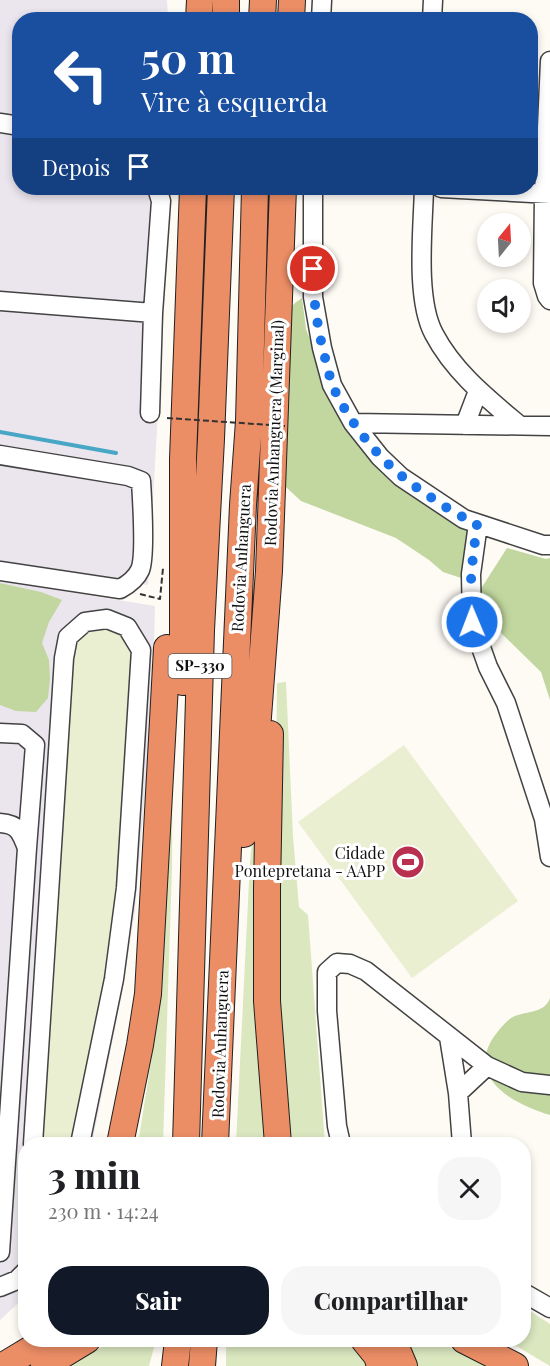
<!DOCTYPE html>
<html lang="pt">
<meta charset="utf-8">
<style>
:root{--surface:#fff;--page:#f6f6f6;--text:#202124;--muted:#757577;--accent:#111827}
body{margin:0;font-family:"Playfair Display",serif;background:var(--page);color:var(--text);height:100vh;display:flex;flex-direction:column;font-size:22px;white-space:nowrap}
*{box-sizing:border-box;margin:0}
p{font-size:20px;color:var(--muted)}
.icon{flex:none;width:33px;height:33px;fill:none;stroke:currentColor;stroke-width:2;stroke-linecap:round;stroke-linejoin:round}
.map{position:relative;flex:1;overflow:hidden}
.drawer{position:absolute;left:18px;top:1137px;width:513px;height:210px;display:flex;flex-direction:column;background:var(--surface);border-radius:24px;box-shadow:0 3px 9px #0003}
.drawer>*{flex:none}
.banner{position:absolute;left:12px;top:12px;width:526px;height:183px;border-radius:24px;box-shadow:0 3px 9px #0003;background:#1a4fa0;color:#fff;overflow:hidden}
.needle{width:39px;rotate:18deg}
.controls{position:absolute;left:477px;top:213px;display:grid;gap:12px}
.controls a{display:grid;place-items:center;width:54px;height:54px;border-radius:50%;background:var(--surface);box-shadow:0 3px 9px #0003;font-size:30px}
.pin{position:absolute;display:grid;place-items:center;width:51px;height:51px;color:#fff;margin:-26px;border:3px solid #fff;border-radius:50%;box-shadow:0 2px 6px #0007}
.me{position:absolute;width:66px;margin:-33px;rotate:359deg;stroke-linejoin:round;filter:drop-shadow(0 0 4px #0008)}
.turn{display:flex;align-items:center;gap:21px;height:126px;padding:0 30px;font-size:27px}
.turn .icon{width:78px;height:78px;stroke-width:2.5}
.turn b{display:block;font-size:42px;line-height:51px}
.then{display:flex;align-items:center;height:57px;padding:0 30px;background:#0003;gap:12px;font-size:22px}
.round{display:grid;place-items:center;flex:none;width:63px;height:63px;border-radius:24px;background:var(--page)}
.summary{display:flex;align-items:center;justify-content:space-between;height:102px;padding:0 30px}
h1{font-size:36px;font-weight:800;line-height:45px}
.cta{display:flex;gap:12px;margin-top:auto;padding:12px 30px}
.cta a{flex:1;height:69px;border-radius:24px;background:var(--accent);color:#fff;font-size:24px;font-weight:800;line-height:69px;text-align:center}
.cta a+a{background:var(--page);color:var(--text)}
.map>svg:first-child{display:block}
.industrial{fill:#ebe5ee}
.green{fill:#dae7bf}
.forest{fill:#c1d79f}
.pitch{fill:#e9efd0}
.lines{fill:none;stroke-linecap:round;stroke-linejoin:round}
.stream{stroke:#47a7c5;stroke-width:4}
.minor-casing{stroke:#434343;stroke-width:21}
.highway-casing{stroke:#212121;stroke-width:28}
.path{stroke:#323232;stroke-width:2;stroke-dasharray:6 3;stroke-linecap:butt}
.minor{stroke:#fff;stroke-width:18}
.highway{stroke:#eb8d65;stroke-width:26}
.path-bridge{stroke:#323232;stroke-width:2;stroke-dasharray:6 3;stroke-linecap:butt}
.route{stroke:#1a73e8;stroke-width:10;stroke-dasharray:0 18}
.labels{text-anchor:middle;stroke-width:6;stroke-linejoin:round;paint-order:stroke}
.shield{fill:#fff;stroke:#585858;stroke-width:1.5}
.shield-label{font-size:15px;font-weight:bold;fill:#101010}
.street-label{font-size:16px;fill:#101010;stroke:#fff}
.poi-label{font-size:16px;fill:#101010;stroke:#fff;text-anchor:end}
</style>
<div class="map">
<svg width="550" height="1366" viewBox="0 0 550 1366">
<rect width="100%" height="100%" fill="#fefaf4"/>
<path class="industrial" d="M0,0H167L168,19L20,20V188H171L148,585L0,561Z
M0,581L155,606L152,714L135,910L122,993L92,1144H26L25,1297L0,1320Z"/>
<path class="green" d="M286,682L293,837L299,907L308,915L325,1144H291C268,992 276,836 277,683Z
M173,684L172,868L163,1144H138L154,1043L159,989Z
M261,740L272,1144H236L250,862Z
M524,1307L550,1324V1366L518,1347L501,1340H524Z
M121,1340H156L149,1366H69L105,1345Z
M226,1340H349L362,1351L370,1366H226Z
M405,1340H435L489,1366H415Z"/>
<path class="forest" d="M302,298L306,329L314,350L364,436L467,524L472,547L473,565L461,578L443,572L429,560L396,538L301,501L274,476L283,316L295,303Z
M507,548L546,559L550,558V700L541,672L501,633L475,598Z
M0,583L41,592L62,600L49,622L42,643L49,660L50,679L48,698L36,712L16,711L0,705Z
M550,998V1115C516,1105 466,1080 493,1038C498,1031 504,1023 511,1018C524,1010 544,1015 550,998Z"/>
<path class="pitch" d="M94,614L109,615L147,666L89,1144H26L61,633L72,620Z
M404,745L518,901L412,978L298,822Z
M26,1145L25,1216C14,1188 19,1173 26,1145Z"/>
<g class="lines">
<path class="stream" d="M0,432L116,453"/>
<g class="minor-casing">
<path id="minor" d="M321,20L322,0
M432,20L433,0
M550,61L544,194L543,283L547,296L550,300
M0,123L20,126
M313,188V297L322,348L332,385L353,423L380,457L401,477L464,519L543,545H550
M424,188C423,228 415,299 434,334C454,372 487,398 519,425
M441,188L550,194
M0,301L153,313
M150,413L153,313L161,201L157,188
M353,423L550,426
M465,425L478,391
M0,455L128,476L141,481C142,498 146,557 140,570C136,579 129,584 120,589L0,571
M478,524L471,574L472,622L488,667L506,703L544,819L550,857
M0,733L22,734L35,745L27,848
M0,823C18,824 21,832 27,848L0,1252
M449,1037L458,1093L462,1144
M458,1093L487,1066
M33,1144L64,658L68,637L85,622L107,619L127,627L141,650L126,888L114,979L80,1144
M341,1144L337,1126L327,1011V972L337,963L350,964L366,971L487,1066L522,1082L550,1085
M0,1287L17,1280L26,1271
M524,1293L550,1308"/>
</g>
<g class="highway-casing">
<path id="highway" d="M199,20L200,0
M226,20V0
M262,20L263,0
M291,20L292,0
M183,682V459L193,188
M270,734L267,889V1001L278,1144
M244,834L257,730L269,571L283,188
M120,1144L140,1045L148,994L167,648
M186,1144L201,630L211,439L221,188
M215,1144L243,505L249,421L255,188
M364,1340L377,1356L380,1366
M393,1340L404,1366
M464,1340L515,1366
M3,1366L46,1340
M44,1366L87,1340
M175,1366L178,1340
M202,1366L204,1340"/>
</g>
<path class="path" d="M140,594L160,599L163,568"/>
<use href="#minor" class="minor"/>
<use href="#highway" class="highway"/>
<path class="path-bridge" d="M167,418L285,426"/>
</g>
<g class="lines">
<path class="route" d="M313,269C313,301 318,333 327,365C329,372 330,380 333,387C354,431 385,467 426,494C442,505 459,516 477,524L471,574L472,622"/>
</g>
<defs>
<g id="stadium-disc" transform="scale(1.725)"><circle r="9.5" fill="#b8304d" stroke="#fff"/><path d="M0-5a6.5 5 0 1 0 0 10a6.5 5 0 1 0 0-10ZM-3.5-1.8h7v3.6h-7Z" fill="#fff"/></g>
</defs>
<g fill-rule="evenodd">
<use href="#stadium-disc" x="408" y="862"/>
</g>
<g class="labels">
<rect class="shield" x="168.5" y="654" width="63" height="24" rx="4.5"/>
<g class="shield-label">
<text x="200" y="671">SP-330</text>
</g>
<g class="street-label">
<text transform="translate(274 433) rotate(-88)" y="6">Rodovia Anhanguera (Marginal)</text>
<text transform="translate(241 558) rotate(-87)" y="6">Rodovia Anhanguera</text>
<text transform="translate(220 1044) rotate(-88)" y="6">Rodovia Anhanguera</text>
</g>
<g class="poi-label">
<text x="385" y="859">Cidade<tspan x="385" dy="18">Pontepretana - AAPP</tspan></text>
</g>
</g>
</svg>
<div class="controls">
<a><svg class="needle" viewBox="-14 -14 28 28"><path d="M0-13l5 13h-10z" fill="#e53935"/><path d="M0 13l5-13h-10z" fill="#757577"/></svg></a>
<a><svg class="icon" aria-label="sound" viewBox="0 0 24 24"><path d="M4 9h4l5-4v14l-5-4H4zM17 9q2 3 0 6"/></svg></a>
</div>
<div class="pin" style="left:313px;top:269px;background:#d93025"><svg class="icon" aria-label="arrive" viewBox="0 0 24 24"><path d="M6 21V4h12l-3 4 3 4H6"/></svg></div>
<svg class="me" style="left:472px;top:622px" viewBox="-20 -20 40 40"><circle r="17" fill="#1a73e8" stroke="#fff" stroke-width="3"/><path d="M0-11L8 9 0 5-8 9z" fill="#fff"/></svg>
<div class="banner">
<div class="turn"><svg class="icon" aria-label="left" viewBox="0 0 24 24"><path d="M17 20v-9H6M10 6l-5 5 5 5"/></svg><div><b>50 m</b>Vire à esquerda</div></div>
<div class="then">Depois<svg class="icon" aria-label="arrive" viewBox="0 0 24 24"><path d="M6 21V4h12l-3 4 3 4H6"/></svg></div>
</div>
<section class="drawer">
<div class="summary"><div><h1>3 min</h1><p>230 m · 14:24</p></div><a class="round"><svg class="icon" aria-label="close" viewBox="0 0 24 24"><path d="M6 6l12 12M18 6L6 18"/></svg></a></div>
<div class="cta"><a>Sair</a><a>Compartilhar</a></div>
</section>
</div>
